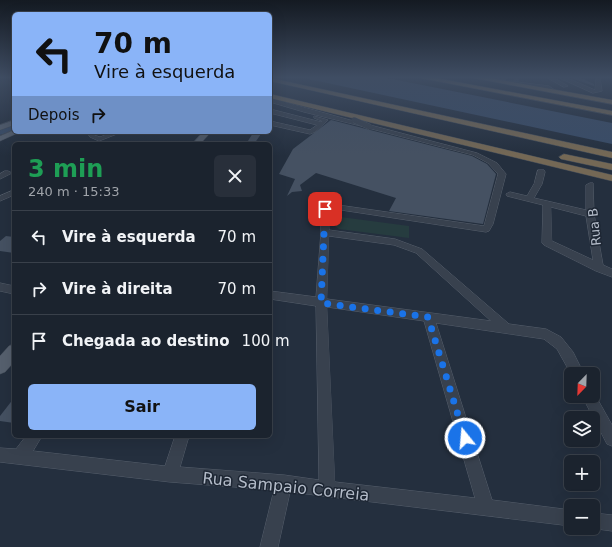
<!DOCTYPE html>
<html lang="pt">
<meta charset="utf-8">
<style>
:root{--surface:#1b232e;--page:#282f3a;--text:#f1f3f6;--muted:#a0a4aa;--line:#39404a;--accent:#8ab4f8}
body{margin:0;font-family:"DejaVu Sans",sans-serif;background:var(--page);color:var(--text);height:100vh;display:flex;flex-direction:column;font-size:15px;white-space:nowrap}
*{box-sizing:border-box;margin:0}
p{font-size:13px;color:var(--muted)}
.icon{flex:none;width:22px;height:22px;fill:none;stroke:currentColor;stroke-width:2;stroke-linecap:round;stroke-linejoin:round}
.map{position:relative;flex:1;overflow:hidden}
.side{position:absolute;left:12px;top:142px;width:260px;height:296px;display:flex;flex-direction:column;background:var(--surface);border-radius:6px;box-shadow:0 4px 16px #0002,0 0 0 1px var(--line)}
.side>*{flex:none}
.top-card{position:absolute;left:12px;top:12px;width:260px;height:122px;border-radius:6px;box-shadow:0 4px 16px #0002,0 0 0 1px var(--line);background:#8ab4f8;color:#111;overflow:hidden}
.needle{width:26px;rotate:203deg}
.fabs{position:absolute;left:564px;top:367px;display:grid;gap:8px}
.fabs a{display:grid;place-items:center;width:36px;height:36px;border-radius:6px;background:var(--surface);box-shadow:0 4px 16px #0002,0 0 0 1px var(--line);font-size:20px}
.pin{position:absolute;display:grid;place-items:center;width:34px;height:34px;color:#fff;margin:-17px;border-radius:8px;box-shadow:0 2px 6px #0006}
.me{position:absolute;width:44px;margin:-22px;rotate:343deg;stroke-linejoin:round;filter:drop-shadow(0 0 3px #0008)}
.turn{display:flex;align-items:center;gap:14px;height:84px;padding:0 16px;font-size:18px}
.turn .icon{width:52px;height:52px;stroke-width:2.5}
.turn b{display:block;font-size:28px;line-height:34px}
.then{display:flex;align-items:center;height:38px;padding:0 16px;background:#0003;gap:8px;font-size:15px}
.round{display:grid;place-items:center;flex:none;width:42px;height:42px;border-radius:6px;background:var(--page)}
.headline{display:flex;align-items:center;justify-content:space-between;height:68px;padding:0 16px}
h1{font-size:24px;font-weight:700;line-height:30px;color:#1e9e55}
.primary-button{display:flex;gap:8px;margin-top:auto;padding:8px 16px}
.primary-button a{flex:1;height:46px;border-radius:6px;background:var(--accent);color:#111;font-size:16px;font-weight:700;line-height:46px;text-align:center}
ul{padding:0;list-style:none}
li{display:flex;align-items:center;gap:12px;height:52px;padding:0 16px;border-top:1px solid var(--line)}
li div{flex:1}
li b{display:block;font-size:15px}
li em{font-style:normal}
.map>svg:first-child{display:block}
.green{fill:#263c3f}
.water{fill:#394c67}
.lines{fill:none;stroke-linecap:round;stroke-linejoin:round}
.river{fill:#394c67;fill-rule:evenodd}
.building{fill:#455162}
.minor-tunnel{stroke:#3a4453;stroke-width:5.5;stroke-dasharray:5.5 2.5;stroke-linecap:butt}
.minor-casing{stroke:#565f6c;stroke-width:1}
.major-casing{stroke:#414a57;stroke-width:1}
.highway-casing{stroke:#434c59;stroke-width:1}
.minor{fill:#38414e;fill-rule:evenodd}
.major{fill:#56606e;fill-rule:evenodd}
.highway{fill:#746855;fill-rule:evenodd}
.minor-bridge-casing{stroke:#565f6c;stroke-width:6;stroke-linecap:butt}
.minor-bridge{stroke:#38414e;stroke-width:5.5}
.route{stroke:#1a73e8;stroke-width:7;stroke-dasharray:0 12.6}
.labels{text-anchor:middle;stroke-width:3;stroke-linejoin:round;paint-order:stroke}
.street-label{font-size:13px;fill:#b4bcc9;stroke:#1d2633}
.near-street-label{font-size:16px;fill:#b4bcc9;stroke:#1d2633}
</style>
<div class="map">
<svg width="612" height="547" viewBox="0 0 612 547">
<rect width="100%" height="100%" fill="#242f3e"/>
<path class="green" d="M333,216L409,226V238L339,229L332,224Z"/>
<path class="water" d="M304,78H387L612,123V144Z"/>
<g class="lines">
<path class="river" d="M14,124V131L0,135V128Z"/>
</g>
<path class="building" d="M571,78H581L594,84V86Z
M331,120L472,156L487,164L496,174L483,224L389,211L396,198L316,173L300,185L302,191L292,192L287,196L295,179L279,174L293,149Z
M253,133L261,134L254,144H246Z
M6,236L14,237V253L0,251V241Z
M14,398V423L0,421V416Z"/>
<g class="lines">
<path class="minor-tunnel" d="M514,78L521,80"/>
<g class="minor-casing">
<path id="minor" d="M497,78H506V79L504,80Z
M548,78H554L568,86L564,87Z
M560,78H567L595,90L596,78H600L602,91L593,93Z
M509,81L549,86L556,91L553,93L547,89L513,84L510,85L508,84Z
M270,98L368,125L365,127L304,112L270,102Z
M270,109L321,122L322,121L314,118V116L328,120L315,132L310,134L270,125V121L310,130L317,125L270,113Z
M370,125L477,153L497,163L506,174L493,224L489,231L486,232L328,208L329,230L395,239L422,249L509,324L546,329L561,337L573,352L584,374H571L557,349L544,339L436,323L492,500L571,510V526L290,492L278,547H260L274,490L170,482L0,462V448L16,449L26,436H42L33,451L165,466L175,436H189L180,467L284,475L319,480L316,306L270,299V291L316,297L321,232L320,205L324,203L484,226L498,174L488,163L473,155L368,128V126ZM329,236L394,245L416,253L491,321L327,299ZM327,307L424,321L475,498L335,482Z
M98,132L94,135L100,137L113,132H122L99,141L90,137L88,134L90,132Z
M538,170H544L545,172L542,184L534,198L586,210V185L590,183H593L594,214L603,265L612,269V277L596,271L544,245L542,243L543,205L507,196L506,194L510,192L527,196L534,184ZM551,207L586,216L593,260L552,241Z
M5,171H8L12,173L0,179V174Z
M14,190V195L0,201V196Z
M0,283L14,286V294L0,291Z
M593,391L612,425V446L607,444L582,396H593Z
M593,513L612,515V531L590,528H593Z"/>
</g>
<g class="major-casing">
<path id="major" d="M14,120V125L0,130V125Z
M14,130V132H20L0,141V136Z
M203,132H211L200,144H192Z
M14,344V362L5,372L0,374V356L9,346Z"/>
</g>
<g class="highway-casing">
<path id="highway" d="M270,78L612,152V158L270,81Z
M421,78H436L612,111V115Z
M474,78H490L612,100V104Z
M270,94L612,175V181L270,98Z
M564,154L612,164V170L561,159L559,157Z"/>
</g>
<use href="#minor" class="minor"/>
<use href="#major" class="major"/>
<use href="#highway" class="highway"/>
<g class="minor-bridge-casing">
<path id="minor-bridge" d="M354,120L370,127"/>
</g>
<use href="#minor-bridge" class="minor-bridge"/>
</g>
<linearGradient id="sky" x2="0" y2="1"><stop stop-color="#141a22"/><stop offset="0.5" stop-color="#3f4d63"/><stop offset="1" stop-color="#3f4d63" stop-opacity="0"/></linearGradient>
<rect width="612" height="155" fill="url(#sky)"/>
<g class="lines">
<path class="route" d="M325,209L321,303L428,317L465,438"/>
</g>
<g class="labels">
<g class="street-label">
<text transform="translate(594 227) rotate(-96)" y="5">Rua B</text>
</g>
<g class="near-street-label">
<text transform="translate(286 486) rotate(6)" y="6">Rua Sampaio Correia</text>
</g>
</g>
</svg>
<div class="fabs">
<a><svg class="needle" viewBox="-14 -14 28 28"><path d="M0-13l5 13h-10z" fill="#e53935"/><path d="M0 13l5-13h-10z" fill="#a0a4aa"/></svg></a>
<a><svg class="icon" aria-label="layers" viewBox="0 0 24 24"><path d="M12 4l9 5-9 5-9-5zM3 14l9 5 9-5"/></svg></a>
<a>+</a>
<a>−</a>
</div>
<div class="pin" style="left:325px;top:209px;background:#d93025"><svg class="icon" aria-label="arrive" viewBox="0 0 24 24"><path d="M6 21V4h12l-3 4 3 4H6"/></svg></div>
<svg class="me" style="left:465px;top:438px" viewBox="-20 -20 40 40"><circle r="17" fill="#1a73e8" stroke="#fff" stroke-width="3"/><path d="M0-11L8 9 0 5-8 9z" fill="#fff"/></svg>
<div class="top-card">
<div class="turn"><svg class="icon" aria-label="left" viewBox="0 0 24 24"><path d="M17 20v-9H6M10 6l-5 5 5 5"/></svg><div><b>70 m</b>Vire à esquerda</div></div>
<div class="then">Depois<svg class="icon" aria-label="right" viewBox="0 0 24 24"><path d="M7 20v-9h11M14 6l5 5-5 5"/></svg></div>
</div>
<section class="side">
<div class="headline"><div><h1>3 min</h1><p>240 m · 15:33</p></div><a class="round"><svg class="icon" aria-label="close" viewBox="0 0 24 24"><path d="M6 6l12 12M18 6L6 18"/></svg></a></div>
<ul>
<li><svg class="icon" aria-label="left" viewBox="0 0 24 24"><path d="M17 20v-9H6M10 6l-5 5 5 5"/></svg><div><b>Vire à esquerda</b></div><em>70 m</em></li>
<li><svg class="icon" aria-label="right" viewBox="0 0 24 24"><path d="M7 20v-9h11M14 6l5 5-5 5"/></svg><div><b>Vire à direita</b></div><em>70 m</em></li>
<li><svg class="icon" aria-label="arrive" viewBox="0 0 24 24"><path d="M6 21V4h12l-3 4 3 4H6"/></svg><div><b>Chegada ao destino</b></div><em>100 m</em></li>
</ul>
<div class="primary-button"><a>Sair</a></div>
</section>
</div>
